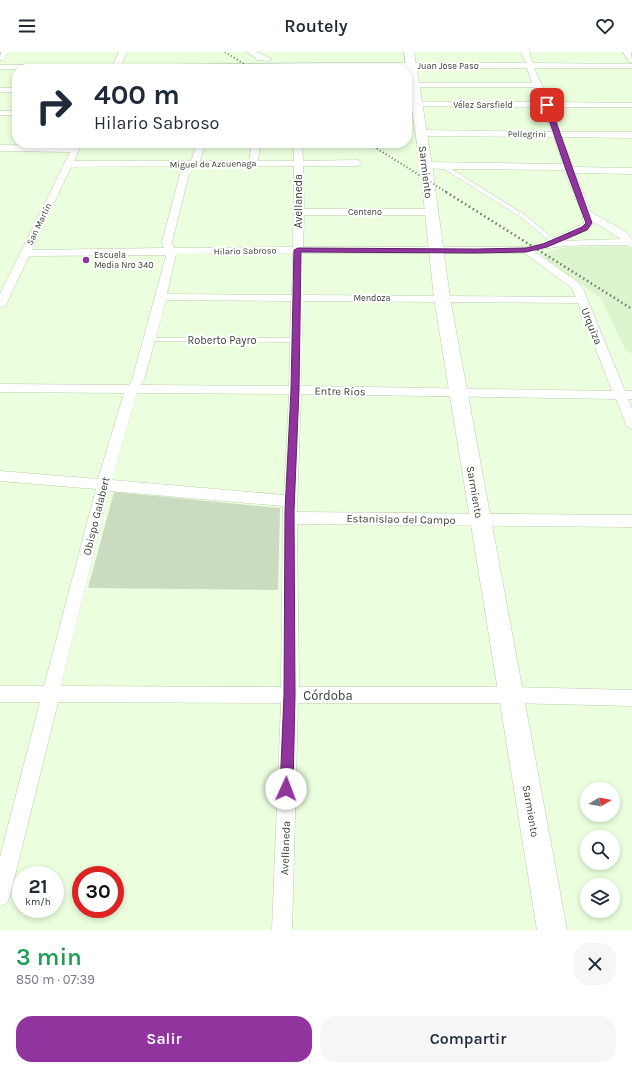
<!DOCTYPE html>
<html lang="es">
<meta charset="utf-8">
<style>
:root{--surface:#fff;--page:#f6f6f7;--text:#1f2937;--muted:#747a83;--accent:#91349e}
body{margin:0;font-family:Karla,sans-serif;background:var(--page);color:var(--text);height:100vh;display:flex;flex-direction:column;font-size:15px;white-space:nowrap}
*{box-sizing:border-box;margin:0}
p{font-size:13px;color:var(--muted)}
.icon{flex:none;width:22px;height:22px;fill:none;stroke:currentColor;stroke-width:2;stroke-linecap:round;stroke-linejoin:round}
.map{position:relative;height:878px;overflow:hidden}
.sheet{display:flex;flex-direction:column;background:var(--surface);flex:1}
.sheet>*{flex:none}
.banner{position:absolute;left:12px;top:12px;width:400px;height:84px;border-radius:16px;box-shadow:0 2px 6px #0003;background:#fff;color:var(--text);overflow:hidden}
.needle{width:26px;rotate:80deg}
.fabs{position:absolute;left:580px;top:730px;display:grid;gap:8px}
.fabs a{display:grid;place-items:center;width:40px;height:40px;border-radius:50%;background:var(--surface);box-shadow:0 2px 6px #0003;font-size:20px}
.speed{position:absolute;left:12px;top:814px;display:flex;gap:8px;font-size:20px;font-weight:700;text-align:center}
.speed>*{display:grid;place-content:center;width:52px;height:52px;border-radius:50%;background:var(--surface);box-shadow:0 2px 6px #0003;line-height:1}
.speed small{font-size:10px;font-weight:400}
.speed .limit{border:6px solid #d22;background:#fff;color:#111}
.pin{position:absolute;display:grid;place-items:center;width:34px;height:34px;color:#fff;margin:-17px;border-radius:8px;box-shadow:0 2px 6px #0006}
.me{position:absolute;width:44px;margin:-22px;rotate:2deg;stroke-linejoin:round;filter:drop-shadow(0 0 3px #0008)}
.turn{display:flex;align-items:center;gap:14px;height:84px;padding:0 16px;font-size:18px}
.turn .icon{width:52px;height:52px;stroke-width:2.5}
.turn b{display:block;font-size:28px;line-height:34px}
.round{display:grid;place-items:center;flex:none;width:42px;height:42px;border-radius:16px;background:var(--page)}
.overview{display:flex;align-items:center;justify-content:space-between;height:68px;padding:0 16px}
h1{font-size:24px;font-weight:600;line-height:30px;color:#1e9e55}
.primary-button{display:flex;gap:8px;margin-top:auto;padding:8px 16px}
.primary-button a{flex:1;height:46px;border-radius:16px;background:var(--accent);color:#fff;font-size:16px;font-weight:600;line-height:46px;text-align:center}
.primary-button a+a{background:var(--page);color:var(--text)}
header{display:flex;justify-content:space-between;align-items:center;height:52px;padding:0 16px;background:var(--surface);font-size:18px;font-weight:600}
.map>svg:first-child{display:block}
.built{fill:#ddf5cf}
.green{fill:#cadbc0}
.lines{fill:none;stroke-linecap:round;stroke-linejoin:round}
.lane-casing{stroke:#bacdaf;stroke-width:1}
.street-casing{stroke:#bacdaf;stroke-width:1}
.secondary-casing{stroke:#bacdaf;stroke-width:1}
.lane{fill:#fff;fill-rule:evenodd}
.street{fill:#fff;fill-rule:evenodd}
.secondary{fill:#fff;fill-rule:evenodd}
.rail-far1{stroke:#6c7765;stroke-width:2;stroke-dasharray:1 2.5;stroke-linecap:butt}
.rail{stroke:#6c7765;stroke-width:2.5;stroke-dasharray:1.5 3;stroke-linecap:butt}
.route{fill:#91349e;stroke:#5e2267}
.poi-dot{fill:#91349e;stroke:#fff;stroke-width:1.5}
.labels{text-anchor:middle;stroke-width:4;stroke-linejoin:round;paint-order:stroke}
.far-street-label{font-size:9px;fill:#383f33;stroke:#fff}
.far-poi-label{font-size:9px;fill:#383f33;stroke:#fff;text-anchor:start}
.street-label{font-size:11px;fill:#383f33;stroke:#fff}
.near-street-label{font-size:13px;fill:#383f33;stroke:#fff}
</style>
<header><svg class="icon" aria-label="menu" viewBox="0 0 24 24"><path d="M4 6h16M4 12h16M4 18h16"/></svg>Routely<svg class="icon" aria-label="heart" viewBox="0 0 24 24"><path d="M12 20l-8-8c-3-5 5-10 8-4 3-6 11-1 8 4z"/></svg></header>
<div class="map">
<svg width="632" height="878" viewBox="0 0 632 878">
<rect width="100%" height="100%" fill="#ebffdf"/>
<path class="built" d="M625,194L632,197V302L625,297L601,246L545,207L544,204L548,200L567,195Z"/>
<path class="green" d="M114,440L280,456L278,538L88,536Z"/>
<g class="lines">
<g class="lane-casing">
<path id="lane" d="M441,113H445L525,163L557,190L552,191L521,165L441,115Z
M149,286H296L299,288L296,290L147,289V287Z"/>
</g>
<g class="street-casing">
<path id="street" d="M1,0H9L3,8H0Z
M119,0H127L121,13L321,11H526L521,0H529L533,11L632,12V16H534L550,50L632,51V55H552L560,80H632V86L562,85L573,115L632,116V122L575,121L591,160L626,180L632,187V196L627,193C597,194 563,191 534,199L579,231L584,239L625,339H632V347H628L632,356V377L627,375L626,372L616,347L301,342L297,459V460L632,463V475L297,472L299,635H511L632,638V654L511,651H298L292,878H272L281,651L58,650L10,844L7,851L0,854V805L40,650H0V634H44L96,437L0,429V419L98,427L124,341L0,340V332L129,333L132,328L166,204L165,203L29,204L6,253L0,256V242L70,100L0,99V93L72,94L74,91H82L74,109H191L197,91H205L200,109H249L252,91H260L258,109H294V91H302L303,109L358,108L362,111L358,114H303L304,157H432L437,160L432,163H304L303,195H526L550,190L551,187L584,171L582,162L564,118L443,117L426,116L422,113L426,110L563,112L554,85L421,84L417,81L421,78L552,80L544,55L424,54L407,56V52L424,50H542L534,35H414L410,33L414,31H532L527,16L0,17V13H113ZM187,114L180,122L162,190L164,196L32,198L71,115ZM196,114H294L293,195L174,196L172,190L189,122ZM594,170L621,187L563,189L590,176ZM293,201L292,243L167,242L176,202ZM303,201H524L571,235L576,245L303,243ZM166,248L291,249L289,334L141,333L144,328ZM303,249L578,251L612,339L301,334ZM137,341L289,342L284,443L112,428ZM109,439L283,454L281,635L61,634Z
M247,0H256L272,7L268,9L258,8Z
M623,0H631L632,10H629Z
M0,36H17V40H0Z
M0,59H17V63H0Z"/>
</g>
<g class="secondary-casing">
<path id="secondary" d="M404,0H414L432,113L450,246L567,878H537L434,246L420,113Z"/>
</g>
<use href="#lane" class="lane"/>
<use href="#street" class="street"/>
<use href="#secondary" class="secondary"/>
<path class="rail-far1" d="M225,0L252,17
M368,91L448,141"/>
<path class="rail" d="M446,140L632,257"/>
</g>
<path class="route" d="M547,51L550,53L592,171L587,178L547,195L526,200L476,201L301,200L299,338L294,459L295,643L293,737L291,741L286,743L282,741L280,737L284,643L285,459L291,338L294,198L298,196L476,197L526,196L543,192L582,175L586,171L566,118L544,53Z"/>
<circle class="poi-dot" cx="86" cy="208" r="4"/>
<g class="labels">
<g class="far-street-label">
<text x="448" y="17">Juan Jose Paso</text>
<text x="483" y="56">Vélez Sarsfield</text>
<text transform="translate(527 82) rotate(1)" y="3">Pellegrini</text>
<text transform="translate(213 112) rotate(-1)" y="3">Miguel de Azcuenaga</text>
<text x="365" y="163">Centeno</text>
<text transform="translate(39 172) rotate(-64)" y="3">San Martín</text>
<text transform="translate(245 199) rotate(-1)" y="3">Hilario Sabroso</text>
<text x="372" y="249">Mendoza</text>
</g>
<g class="far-poi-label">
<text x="94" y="206">Escuela<tspan x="94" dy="10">Media Nro 340</tspan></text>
</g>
<g class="street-label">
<text transform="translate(426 120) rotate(83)" y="4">Sarmiento</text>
<text transform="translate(298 149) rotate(-90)" y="4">Avellaneda</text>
<text transform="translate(592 274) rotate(68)" y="4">Urquiza</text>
<text x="222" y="292">Roberto Payro</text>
<text transform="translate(340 339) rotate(1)" y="4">Entre Ríos</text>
<text transform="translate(475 440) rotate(80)" y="4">Sarmiento</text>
<text transform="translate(96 464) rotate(-76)" y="4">Obispo Galabert</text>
<text transform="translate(401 467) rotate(1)" y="4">Estanislao del Campo</text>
<text transform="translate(531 759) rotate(80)" y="4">Sarmiento</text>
<text transform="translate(285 796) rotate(-88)" y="4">Avellaneda</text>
</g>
<g class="near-street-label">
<text x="328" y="648">Córdoba</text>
</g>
</g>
</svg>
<div class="fabs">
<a><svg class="needle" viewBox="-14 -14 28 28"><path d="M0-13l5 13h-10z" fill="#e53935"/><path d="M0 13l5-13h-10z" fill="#747a83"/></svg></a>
<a><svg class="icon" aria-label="search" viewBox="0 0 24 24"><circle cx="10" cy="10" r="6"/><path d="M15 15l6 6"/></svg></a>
<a><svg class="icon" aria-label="layers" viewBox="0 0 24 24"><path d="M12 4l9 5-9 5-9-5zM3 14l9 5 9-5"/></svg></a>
</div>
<div class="speed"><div>21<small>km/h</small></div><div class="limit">30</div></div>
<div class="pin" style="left:547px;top:53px;background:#d93025"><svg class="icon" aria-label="arrive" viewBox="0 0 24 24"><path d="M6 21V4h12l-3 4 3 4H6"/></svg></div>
<svg class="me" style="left:286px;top:737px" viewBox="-20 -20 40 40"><circle r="19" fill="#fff"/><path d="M0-13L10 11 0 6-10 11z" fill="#91349e"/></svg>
<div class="banner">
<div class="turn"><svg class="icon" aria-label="right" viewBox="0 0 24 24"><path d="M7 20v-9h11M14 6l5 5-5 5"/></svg><div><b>400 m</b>Hilario Sabroso</div></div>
</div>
</div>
<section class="sheet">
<div class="overview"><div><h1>3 min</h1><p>850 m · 07:39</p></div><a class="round"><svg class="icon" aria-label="close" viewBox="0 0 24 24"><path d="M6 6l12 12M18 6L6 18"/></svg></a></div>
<div class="primary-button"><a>Salir</a><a>Compartir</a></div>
</section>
